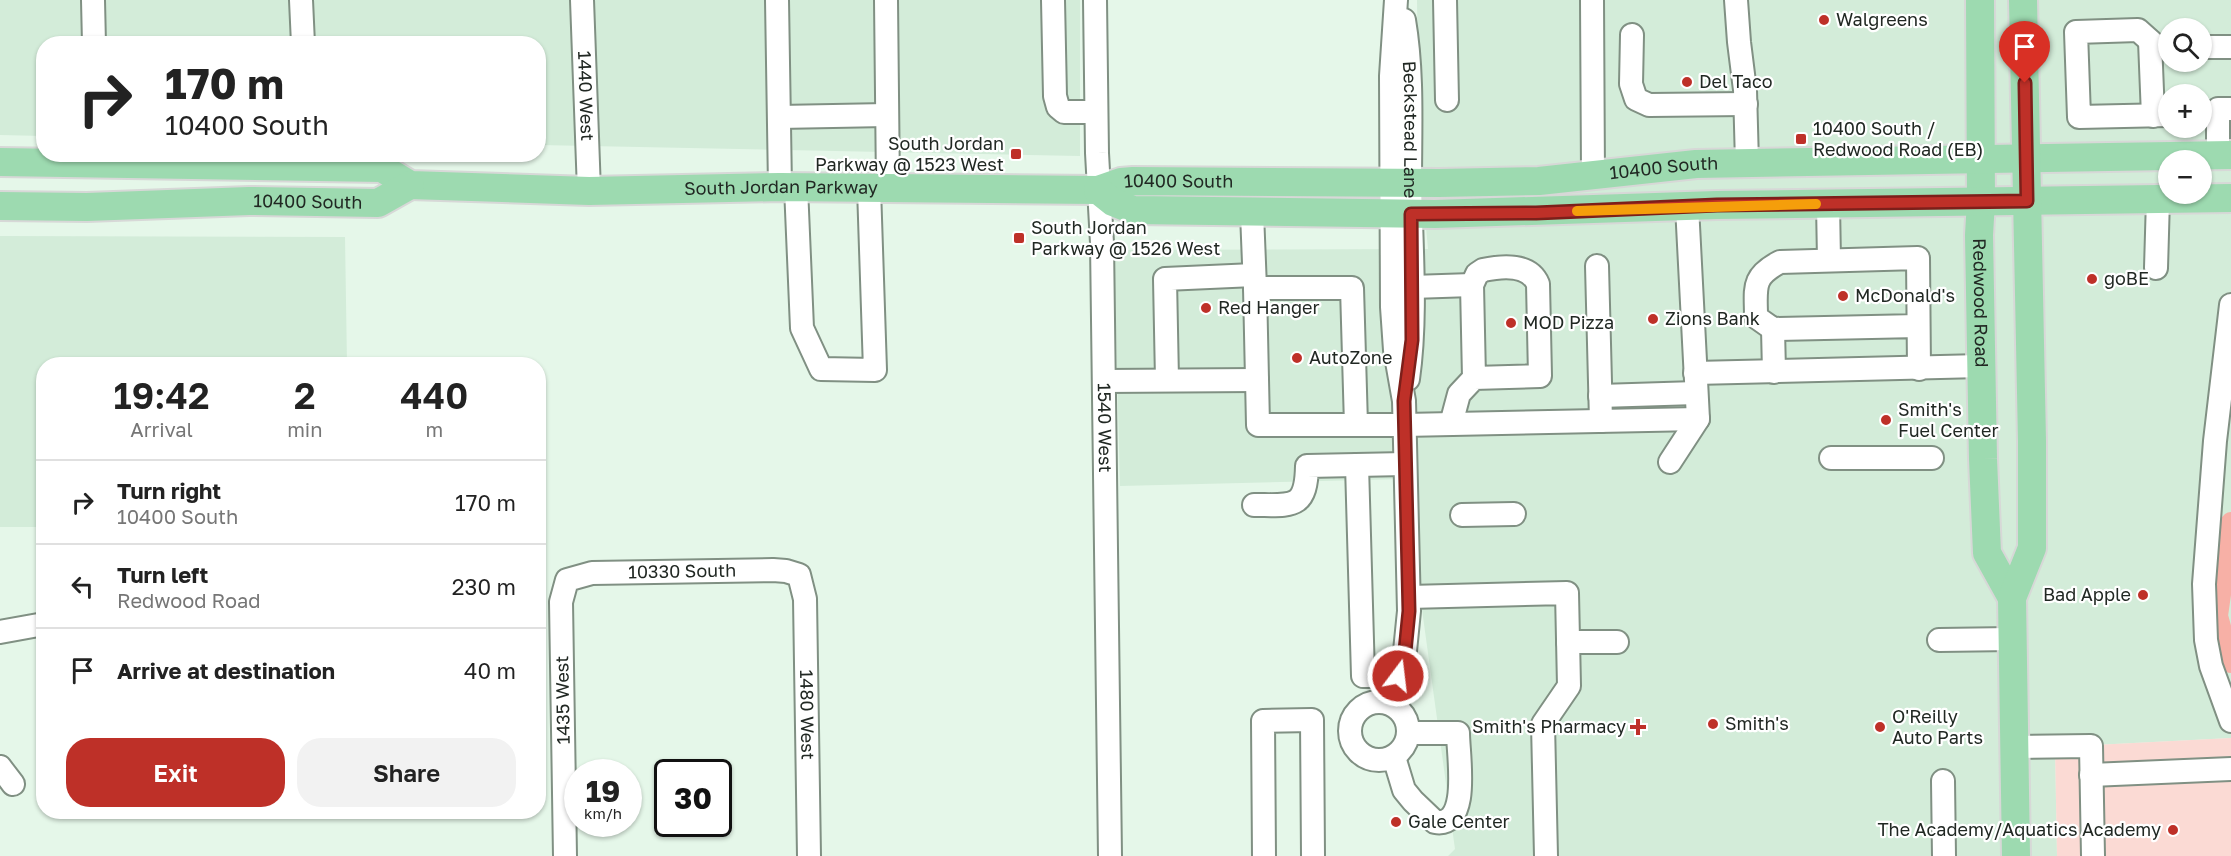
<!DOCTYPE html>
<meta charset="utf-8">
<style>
:root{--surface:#fff;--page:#f2f2f2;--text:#222;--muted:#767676;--line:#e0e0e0;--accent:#be3028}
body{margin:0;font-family:"Golos Text",sans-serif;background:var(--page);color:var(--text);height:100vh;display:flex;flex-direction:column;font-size:22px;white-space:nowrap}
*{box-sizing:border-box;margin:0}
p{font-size:20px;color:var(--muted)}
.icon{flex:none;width:33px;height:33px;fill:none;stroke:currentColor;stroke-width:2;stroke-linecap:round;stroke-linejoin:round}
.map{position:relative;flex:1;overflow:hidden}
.details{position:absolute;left:36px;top:357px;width:510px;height:462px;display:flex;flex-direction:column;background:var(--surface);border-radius:24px;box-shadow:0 2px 4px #0004}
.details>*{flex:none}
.banner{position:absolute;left:36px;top:36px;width:510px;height:126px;border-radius:24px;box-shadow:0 2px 4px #0004;background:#fff;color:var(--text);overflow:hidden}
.tools{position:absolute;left:2158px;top:18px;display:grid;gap:12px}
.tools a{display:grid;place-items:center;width:54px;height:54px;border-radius:50%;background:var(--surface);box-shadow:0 2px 4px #0004;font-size:30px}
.speed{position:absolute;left:564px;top:759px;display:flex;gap:12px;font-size:30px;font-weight:700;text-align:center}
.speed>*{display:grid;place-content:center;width:78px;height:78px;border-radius:50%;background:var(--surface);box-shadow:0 2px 4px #0004;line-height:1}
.speed small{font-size:15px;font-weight:400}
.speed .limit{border:3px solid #111;border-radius:9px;background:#fff;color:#111}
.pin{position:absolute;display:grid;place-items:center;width:51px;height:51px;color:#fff;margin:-62px -26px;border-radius:50% 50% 50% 0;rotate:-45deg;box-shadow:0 0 6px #0007}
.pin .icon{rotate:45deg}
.me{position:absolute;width:66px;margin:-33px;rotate:15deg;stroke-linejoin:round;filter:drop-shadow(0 0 4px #0008)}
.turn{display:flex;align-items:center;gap:21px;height:126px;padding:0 30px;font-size:27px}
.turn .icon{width:78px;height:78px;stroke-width:2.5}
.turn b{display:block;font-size:42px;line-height:51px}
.eta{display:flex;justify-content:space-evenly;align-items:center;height:102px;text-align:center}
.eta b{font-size:36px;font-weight:600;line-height:42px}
.cta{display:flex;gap:12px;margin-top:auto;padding:12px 30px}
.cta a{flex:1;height:69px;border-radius:24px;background:var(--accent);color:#fff;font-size:24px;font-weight:600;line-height:69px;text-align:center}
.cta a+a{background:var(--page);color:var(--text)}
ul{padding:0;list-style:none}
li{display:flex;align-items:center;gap:18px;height:84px;padding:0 30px;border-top:2px solid var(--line)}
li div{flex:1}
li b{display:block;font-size:22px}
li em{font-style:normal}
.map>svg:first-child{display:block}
.built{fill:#d3ecd9;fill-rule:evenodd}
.green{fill:#fbdad4}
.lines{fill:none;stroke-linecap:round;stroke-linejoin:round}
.canal{stroke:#f7b0a6;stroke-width:20}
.minor-casing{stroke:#809083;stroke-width:26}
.major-casing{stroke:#d7d8d7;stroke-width:32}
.minor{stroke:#fff;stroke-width:22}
.major{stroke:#9ddab0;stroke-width:28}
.route-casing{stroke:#7c1f1a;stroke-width:15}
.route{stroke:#be3028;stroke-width:10}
.slow{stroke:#f59e0b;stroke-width:10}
.poi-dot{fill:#be3028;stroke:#fff;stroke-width:2}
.labels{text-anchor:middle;stroke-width:4.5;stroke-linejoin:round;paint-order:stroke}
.poi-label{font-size:18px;fill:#212823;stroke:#fff;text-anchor:start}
.street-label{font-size:18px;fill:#212823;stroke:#fff}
</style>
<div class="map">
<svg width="2231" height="856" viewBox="0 0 2231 856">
<rect width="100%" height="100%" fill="#e5f7e9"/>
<path class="built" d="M0,0H1080V156L539,145L538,44H44L43,136L0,135Z
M1417,0H2231V738L2055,747L2057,856H1448L1455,849L1404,479L1120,486L1114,250L1428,249L1419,151ZM2169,28H2202V62H2169ZM2169,94H2202V128H2169ZM2169,160H2202V194H2169Z
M0,236L345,237L347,364H44L43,527H0Z"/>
<path class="green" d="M2231,738V856H2057L2055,747Z"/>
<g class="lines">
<path class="canal" d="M2231,522L2218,616L2231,663"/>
<g class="minor-casing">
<g id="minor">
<path d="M93,0L94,44"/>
<path d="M301,0L303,44"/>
<path id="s1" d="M582,0L589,191"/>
<path d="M777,0L780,187"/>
<path d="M886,0L888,188"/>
<path d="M1053,0L1055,96L1058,107L1064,112H1096"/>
<path id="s2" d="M1095,0L1097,153L1102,243L1110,856"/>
<path d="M1445,0L1447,100"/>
<path d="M1592,0L1593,175"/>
<path d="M1736,0L1739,42L1745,90L1747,163"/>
<path id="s3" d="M1404,20C1413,73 1410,129 1410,183C1411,248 1417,315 1408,379"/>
<path d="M1632,35L1631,84L1636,99L1649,105L1746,104"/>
<path d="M2150,41L2153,116"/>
<path d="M2169,47H2157L2138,30L2076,32L2079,117L2169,115"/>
<path d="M2202,47H2231"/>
<path d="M779,117L887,115"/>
<path d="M2218,155V109H2231"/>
<path d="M796,187L802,328L821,369L875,370L869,188"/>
<path d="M1828,204L1829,260"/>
<path d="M1252,213L1255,288H1352L1356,425"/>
<path d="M1597,266L1601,421"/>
<path d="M2156,268L2158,199"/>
<path d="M1412,287L1472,285"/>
<path d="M1255,288L1258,425H1404L1698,419"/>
<path d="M2231,305L2215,441L2204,584L2206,640L2211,666L2231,721"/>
<path d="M1918,326L1773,329L1756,317C1756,288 1751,277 1780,262L1918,258L1919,369"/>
<path d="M1773,329L1774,372"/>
<path d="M1695,373L1981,366"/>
<path d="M1167,380L1165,279L1254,275"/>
<path d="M1104,381L1257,380"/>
<path d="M1600,396L1696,393"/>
<path d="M1451,424L1459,394L1474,378L1472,285L1477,274L1483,270C1502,266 1529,263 1538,284L1540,376L1474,378"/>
<path d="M1831,458H1932"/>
<path d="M1670,462L1698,419L1687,206"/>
<path d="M1357,465L1363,676H1398"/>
<path d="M1254,505C1292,505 1306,510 1307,466L1405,464"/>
<path d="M1462,515L1514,514"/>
<path d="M1409,597L1567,593L1569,686L1543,724L1546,856"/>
<path d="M0,632L44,624"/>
<path d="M1939,640L2012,639"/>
<path d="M1568,642H1617"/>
<circle cx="1379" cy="731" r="29"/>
<path d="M1387,702L1405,651L1409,611L1404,401L1395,350L1392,307L1391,76L1396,0"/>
<path d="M2014,747L2091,746L2093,856"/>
<path d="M1394,757L1404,790L1413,801L1435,822C1471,828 1458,755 1458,733H1409"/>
<path d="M0,767L13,784"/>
<path d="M2091,775L2231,769"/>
<path d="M1943,781L1944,856"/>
<path id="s4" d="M565,856L561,602L567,580L592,573L773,570L786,571L799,575L805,599L809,856"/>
<path d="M1264,856L1263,721L1312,720L1313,856"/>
</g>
</g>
<g class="major-casing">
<g id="major">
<path id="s5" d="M1980,0L1981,201L1979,235L1983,459L1987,553L2012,598"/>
<path id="s6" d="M0,162L382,168L410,185L589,191L780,187L1098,190L1121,182L1133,181L1439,183L1539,181L1696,164L2231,155"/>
<path d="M1098,190L1113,202L1133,210L1435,214L1717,205L2231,198"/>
<path id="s7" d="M0,206L87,207L249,201L378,203L410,185"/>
<path d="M2016,856L2012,598L2032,548V441L2023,0"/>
</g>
</g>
<use href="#minor" class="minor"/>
<use href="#major" class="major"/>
</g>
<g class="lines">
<g class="route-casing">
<path id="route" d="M1398,676L1405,651L1409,611L1404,401L1412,340L1411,214L1536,213L1717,205L2027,201L2025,83"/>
</g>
<use href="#route" class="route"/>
<path class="slow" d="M1577,211L1816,204"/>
</g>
<g class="poi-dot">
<circle cx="1824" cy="20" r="6"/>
<circle cx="1687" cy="82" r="6"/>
<rect x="1795" y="133" width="12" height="12" rx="3"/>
<rect x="1010" y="148" width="12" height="12" rx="3"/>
<rect x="1013" y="232" width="12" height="12" rx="3"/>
<circle cx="2092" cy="279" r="6"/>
<circle cx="1843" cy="296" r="6"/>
<circle cx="1206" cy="308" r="6"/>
<circle cx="1653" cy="319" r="6"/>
<circle cx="1511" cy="323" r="6"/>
<circle cx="1297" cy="358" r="6"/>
<circle cx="1886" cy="420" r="6"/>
<circle cx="2143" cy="595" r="6"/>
<circle cx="1713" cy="724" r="6"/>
<path d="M1635 718h6v6h6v6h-6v6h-6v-6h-6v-6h6z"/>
<circle cx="1880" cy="727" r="6"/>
<circle cx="1396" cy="822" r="6"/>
<circle cx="2173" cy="830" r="6"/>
</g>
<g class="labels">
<g class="poi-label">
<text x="1836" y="26">Walgreens</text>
<text x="1699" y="88">Del Taco</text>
<text x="1813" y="135">10400 South /<tspan x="1813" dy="21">Redwood Road (EB)</tspan></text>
<text x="1004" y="150" text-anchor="end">South Jordan<tspan x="1004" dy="21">Parkway @ 1523 West</tspan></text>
<text x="1031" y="234">South Jordan<tspan x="1031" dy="21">Parkway @ 1526 West</tspan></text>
<text x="2104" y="285">goBE</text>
<text x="1855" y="302">McDonald's</text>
<text x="1218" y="314">Red Hanger</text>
<text x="1665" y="325">Zions Bank</text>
<text x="1523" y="329">MOD Pizza</text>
<text x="1309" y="364">AutoZone</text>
<text x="1898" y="416">Smith's<tspan x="1898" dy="21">Fuel Center</tspan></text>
<text x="2131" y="601" text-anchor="end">Bad Apple</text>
<text x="1892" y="723">O'Reilly<tspan x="1892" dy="21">Auto Parts</tspan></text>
<text x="1725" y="730">Smith's</text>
<text x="1626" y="733" text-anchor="end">Smith's Pharmacy</text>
<text x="1408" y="828">Gale Center</text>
<text x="2161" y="836" text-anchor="end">The Academy/Aquatics Academy</text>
</g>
<g class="street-label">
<text dy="6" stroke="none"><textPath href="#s1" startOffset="96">1440 West</textPath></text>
<text dy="6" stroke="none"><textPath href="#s3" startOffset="110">Beckstead Lane</textPath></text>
<text dy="6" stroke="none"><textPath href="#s6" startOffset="1671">10400 South</textPath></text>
<text dy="6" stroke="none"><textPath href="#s6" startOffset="1185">10400 South</textPath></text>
<text dy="6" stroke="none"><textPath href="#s6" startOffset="786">South Jordan Parkway</textPath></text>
<text dy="6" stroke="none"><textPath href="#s7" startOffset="308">10400 South</textPath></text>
<text dy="6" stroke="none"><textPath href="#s5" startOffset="303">Redwood Road</textPath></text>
<text dy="6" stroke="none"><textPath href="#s2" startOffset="428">1540 West</textPath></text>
<text dy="6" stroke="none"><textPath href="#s4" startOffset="393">10330 South</textPath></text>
<text transform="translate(563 700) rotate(-91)" y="6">1435 West</text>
<text dy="6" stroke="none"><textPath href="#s4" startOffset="651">1480 West</textPath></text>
</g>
</g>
</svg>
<div class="tools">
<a><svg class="icon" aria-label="search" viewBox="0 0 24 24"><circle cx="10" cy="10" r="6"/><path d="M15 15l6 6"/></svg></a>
<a>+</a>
<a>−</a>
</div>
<div class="speed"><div>19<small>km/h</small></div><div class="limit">30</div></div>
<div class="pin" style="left:2025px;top:83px;background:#d93025"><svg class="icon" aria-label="arrive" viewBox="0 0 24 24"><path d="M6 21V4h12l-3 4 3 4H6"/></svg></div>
<svg class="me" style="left:1398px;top:676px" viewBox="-20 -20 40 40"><circle r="17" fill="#be3028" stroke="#fff" stroke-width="3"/><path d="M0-11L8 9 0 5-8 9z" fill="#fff"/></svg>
<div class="banner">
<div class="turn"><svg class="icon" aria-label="right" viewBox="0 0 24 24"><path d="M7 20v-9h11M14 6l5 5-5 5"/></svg><div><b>170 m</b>10400 South</div></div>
</div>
<section class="details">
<div class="eta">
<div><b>19:42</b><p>Arrival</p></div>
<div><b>2</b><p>min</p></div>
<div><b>440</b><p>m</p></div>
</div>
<ul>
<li><svg class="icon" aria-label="right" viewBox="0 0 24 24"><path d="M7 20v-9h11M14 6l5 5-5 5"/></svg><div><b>Turn right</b><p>10400 South</p></div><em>170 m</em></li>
<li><svg class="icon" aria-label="left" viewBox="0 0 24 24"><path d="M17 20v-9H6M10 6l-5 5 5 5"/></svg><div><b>Turn left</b><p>Redwood Road</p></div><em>230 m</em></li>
<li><svg class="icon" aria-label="arrive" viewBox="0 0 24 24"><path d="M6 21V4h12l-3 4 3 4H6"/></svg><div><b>Arrive at destination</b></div><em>40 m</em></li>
</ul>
<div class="cta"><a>Exit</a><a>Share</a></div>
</section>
</div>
